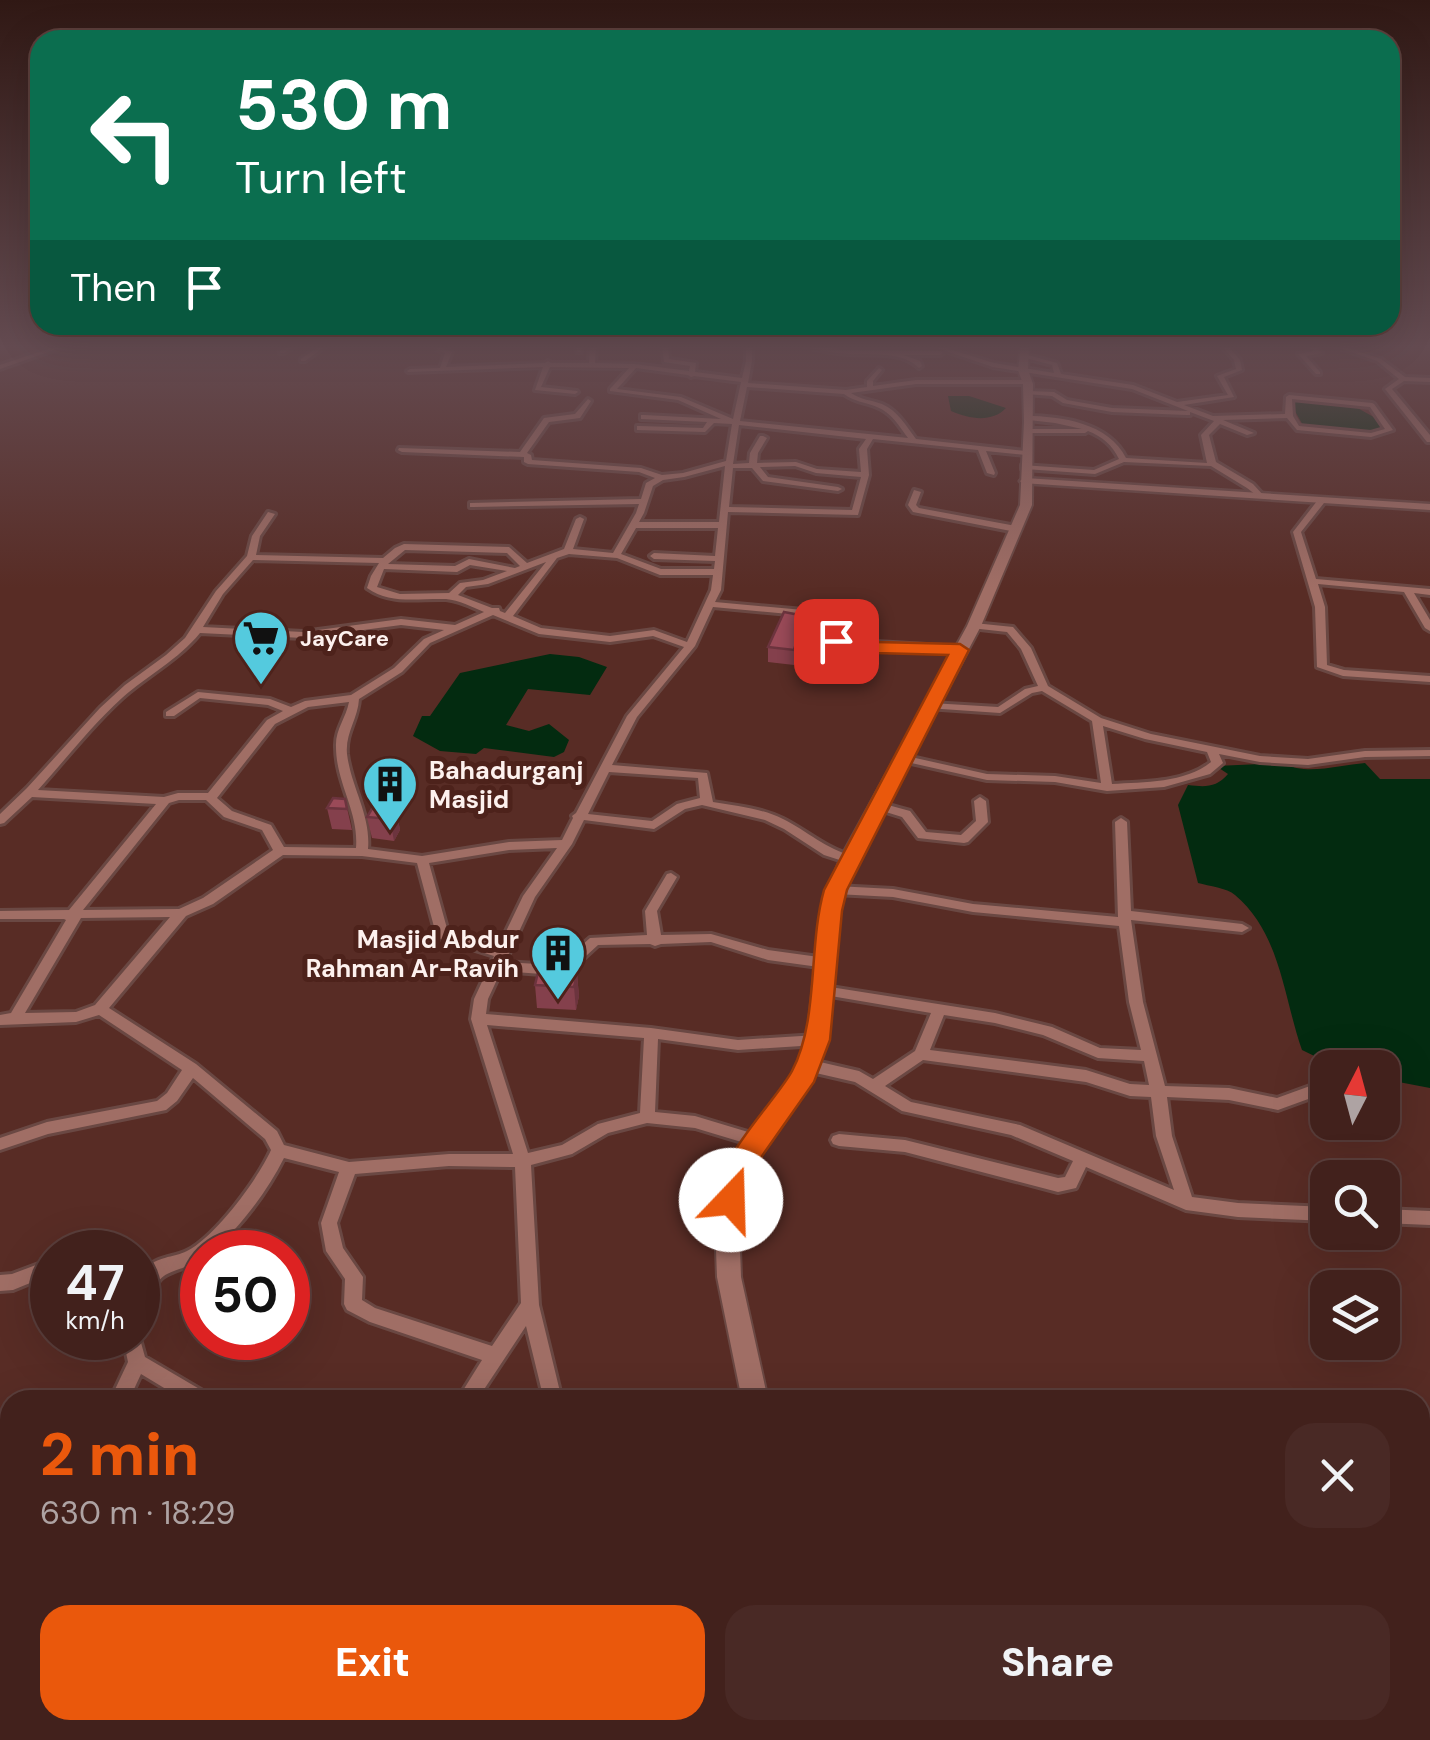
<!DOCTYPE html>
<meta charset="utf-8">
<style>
:root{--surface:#42211c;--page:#492925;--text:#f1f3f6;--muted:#aea3a3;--line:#5a3e3b;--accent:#ea580c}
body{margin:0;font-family:"DM Sans",sans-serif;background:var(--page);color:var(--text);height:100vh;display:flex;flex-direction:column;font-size:38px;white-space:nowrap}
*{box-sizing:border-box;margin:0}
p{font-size:32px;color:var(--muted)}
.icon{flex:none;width:55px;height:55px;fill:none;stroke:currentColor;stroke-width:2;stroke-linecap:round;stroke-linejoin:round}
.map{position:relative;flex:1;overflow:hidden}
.panel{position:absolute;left:0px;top:1390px;width:1430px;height:350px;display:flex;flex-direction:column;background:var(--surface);border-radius:30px 30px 0 0;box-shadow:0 10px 40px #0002,0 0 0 2px var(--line)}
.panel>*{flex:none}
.guide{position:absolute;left:30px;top:30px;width:1370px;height:305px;border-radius:30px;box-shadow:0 10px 40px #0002,0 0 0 2px var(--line);background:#0b6e4f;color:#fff;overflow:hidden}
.needle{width:65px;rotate:6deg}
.fabs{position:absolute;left:1310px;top:1050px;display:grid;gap:20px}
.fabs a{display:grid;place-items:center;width:90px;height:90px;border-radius:20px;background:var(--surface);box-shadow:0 10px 40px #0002,0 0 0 2px var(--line);font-size:50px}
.speed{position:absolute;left:30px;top:1230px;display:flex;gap:20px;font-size:50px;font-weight:700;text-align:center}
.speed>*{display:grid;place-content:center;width:130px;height:130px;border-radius:50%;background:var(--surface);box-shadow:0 10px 40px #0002,0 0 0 2px var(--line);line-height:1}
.speed small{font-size:25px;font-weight:400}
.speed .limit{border:15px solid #d22;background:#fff;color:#111}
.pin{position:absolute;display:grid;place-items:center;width:85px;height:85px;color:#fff;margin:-42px;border-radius:20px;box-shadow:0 5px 15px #0006}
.me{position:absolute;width:110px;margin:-55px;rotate:21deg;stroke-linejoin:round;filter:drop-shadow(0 0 8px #0008)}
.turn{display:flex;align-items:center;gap:35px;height:210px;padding:0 40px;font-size:45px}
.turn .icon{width:130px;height:130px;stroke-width:2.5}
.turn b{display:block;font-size:70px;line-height:85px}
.then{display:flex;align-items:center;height:95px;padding:0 40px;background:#0003;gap:20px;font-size:38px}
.round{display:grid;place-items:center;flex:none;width:105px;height:105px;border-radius:30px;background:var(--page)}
.head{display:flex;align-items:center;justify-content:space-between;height:170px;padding:0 40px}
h1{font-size:60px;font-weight:800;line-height:75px;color:var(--accent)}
.action{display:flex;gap:20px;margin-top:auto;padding:20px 40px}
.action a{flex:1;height:115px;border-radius:30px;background:var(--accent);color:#fff;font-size:40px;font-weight:800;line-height:115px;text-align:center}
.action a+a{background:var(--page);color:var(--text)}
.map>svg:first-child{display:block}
.water{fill:#032b10}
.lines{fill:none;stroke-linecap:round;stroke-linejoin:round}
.minor-casing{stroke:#6a4843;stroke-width:6}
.tertiary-casing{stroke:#6a4843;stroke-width:5}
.secondary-casing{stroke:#6a4843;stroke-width:4}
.minor{fill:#a06e65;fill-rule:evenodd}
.tertiary{fill:#a06e65;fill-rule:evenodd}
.secondary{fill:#a06e65;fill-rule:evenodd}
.wall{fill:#84404c}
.shaded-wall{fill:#6c343e}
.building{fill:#9a4a58;stroke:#6c343e;stroke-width:2.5}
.route{fill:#ea580c;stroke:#983908;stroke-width:2.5}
.labels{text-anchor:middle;stroke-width:10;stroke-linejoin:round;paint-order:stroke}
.far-poi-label{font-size:22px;font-weight:bold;fill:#fdf1ee;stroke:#4d221b;text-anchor:start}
.poi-label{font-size:25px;font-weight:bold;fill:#fdf1ee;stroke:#4d221b;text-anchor:start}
</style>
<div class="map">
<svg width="1430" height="1740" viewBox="0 0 1430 1740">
<rect width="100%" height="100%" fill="#582c25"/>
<path class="water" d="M948,396H969L1006,408C992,423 969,419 951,411Z
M1294,399L1354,406L1379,420L1381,429L1357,432L1304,427L1292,406Z
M550,654L579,657L607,667L590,695L528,689L506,725L529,731L549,724L569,740L564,752L554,757L484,748L476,754L440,751L413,736L422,716H430L460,673Z
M1284,763C1305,776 1340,765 1365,763L1380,779H1430V1088L1383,1079L1382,1068L1337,1067L1302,1050C1283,996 1281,934 1235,895C1227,888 1209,886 1198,883L1178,805L1188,785C1205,787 1216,788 1228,774L1216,766Z"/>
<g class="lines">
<g class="minor-casing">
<path id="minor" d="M60,345H68L0,369V365Z
M290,345H297L284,353H280V351Z
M321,345H327L305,361H301V359Z
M437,345H443L442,348L452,352L446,367L545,363L548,361L551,363H589L590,345H596L595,363L634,364L689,371L690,366L664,362L662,345H668L669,359L696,363L695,372L742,378L746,361V345H752V361L748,383L846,390L867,387V381L879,368L882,370L873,381V386L916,380H1027L1030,382L1027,384H916L851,393C861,400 871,400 882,404C898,411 906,426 916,439L1026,451L1030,453L1026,455L986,451L995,473L994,475L987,473L978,450L873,439L867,449L869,475L858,515L728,512L721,590L715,602L837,613L842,616L843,640L960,647L965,650L963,652L838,646L833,643L832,618L713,607L695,646L637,717L612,765L707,773L713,802C736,806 761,808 783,819C807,831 826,849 853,856L855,859L853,862L849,863L824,855L784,829L765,820L702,805L685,809L654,829L584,820L572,844L535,897L505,962L554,965L564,961L590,938L647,935L645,911L667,874L671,873L677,877L657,911L661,935L711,934L768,950L826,958L831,960L833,963L831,966L826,968L768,960L711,942L661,944L655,946L650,944L598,945L574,967L555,975L501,971L488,999L486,1014L651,1028L738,1040L817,1035L822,1036L824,1040L822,1044L817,1045L738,1050L658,1039L655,1112L695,1116L758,1135L764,1137L766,1141L764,1145L758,1147L695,1128L647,1123L608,1133L572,1154L531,1165L539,1305L562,1400H544L526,1326L477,1400H457L482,1360L370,1322L347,1310L344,1304L345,1279L326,1251L321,1223L339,1172L284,1158C267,1192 241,1226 212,1252H202V1259L198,1262C155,1279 162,1270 144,1313L138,1315C138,1299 135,1283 145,1270C156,1256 173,1258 187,1251C216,1236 258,1179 271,1150L265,1139L193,1078L177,1101L166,1110L48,1134L0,1150V1138L47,1122L157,1101L167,1093L182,1070L99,1015L76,1022L0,1025V1015L11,1013L66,920L64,919H0V911L69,910L156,804L32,797L4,823L0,824V814L27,788L100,708L125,685L166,655L185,638L216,591L247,556L252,536L268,512L275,514L260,536L256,555L383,558L395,548L404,544L509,547L527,563L564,549L576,519L580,517L584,519L573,549L613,553L636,513L639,504L473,507H470V503L641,499L646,483L655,478L639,472L528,464L524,462V457L402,452L398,450L399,448L520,452L544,418L575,414L588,399L591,401L580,418L549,422L527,453L531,455L532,460L641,468L662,475L683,473L726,461L732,424L714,423L705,432L637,430V426H640L703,428L707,422L641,419V415H644L721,419L678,400L610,391V389L629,368L550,367L541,387L577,391L578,392L575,394L535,390L543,367L408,372L407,371L410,369L440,368L445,353L437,350ZM636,368L688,375L691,377L694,376L741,382L733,419L681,397L617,389ZM747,387L844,394C855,402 865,402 877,407C892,413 899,426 908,438L740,421ZM739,425L866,439L859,449L861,472L817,469L796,462L757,463L758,453L767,438L763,436H760L750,453L749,463L733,464ZM725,466L719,522H639L644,513L653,486L663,480L684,477ZM795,466L816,473L861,477L852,510L729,507L733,468H752L763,481L838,491L842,489L838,487L768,477L760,467ZM636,528H718L715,556L654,553L650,556L654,559L715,561L714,569H661L621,554ZM405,550L507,553L520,566L515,568L469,559L455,566L388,564ZM569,554L617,558L660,575H713L711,590L687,642L654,630L610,636L541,628L513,616L557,558ZM253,560L379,563L371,576L367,588C391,605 419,598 446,599C459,600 472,607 484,612L455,625L401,619L303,632L203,627L223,594ZM546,562L505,613L500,611L499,608H492L458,595L466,587L488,584ZM470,565L507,571L483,580L460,583L449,593L400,594L377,587L384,569L457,572ZM493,615L539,634L610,642L653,636L684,647L627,716L576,813L572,816L573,818L562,840L509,842L422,856L368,849C371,815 351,787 347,754C345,733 358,719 359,699L402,672L430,643ZM401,625L444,630L424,639L394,668L351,695L305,701L291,707L270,699L198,692L166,712V716H174L200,698L268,705L283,711L267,720L208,793H178L164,797L38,790C66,759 91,726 122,698C148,675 178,660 200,633L303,638ZM349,702C346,718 335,730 336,747C336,783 359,812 356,848L284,847L271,825L232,811L217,798L275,724L308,707ZM609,772L698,778L700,798L677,804L652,821L588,814ZM179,800H206L224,817L262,830L273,850L203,898L179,909L83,910L169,803ZM557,848L523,896L498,948L448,932L429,863L509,850ZM283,855L362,856L417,863L437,938L494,956L474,999L471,1019L513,1154H449L349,1162L284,1145L277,1131L196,1064L109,1008L186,916L213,904ZM170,917L95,1005L76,1012L25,1013L81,918ZM487,1025L644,1038L640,1113L598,1124L562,1145L528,1153ZM449,1166L515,1167L521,1303L492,1346L375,1308L362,1300L363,1277L343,1248L337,1223L355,1174Z
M576,345H582L581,352H577Z
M636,345H642V347L637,348Z
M801,345H812L844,350L940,351L943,353L940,355H903L920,361L922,366L919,368C902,351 873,355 849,354C834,353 815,350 801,345Z
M928,345H936L994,363L1054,373L1052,365L1022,357L1024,354L1057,363L1061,374L1133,385L1177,402L1228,395L1217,376L1236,369L1234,360L1221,345H1227L1240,360L1242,370L1224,377L1234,397L1184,405L1213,416L1285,414L1286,397L1289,395L1372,403L1374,404L1393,430L1371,437L1297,430L1287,418L1223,420L1254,433L1247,435L1220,424L1209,435L1216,462L1253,484L1264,496L1260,498L1247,488L1211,466L1124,462L1095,474L1025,469H1022V465L1094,470L1119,459C1112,445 1103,437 1088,431L1085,433H1025V429H1082L1055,423L1029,420L1025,418L1026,416C1061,416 1109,423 1126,458L1207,463L1201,435L1214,421L1190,412V415H1187L1112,412L1063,403L1052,396L1026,394V392L1028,391L1054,392L1067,400L1112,408L1188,411L1132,389L993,367ZM1292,399L1370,407L1385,429L1371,433L1299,426L1293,416Z
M1308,345H1314L1322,353L1306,356L1320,372V374H1316L1298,354L1314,351Z
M1331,345H1339L1381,359L1405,377L1430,378V382L1404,381L1392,389L1430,435V442H1427L1385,389L1399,379L1377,361Z
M914,490L921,492L916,505L919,508L1016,526L1020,529L1016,532L913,512L908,505Z
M1317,501L1324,503L1301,532L1316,579L1430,589V595L1414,593L1430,620V631L1425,628L1404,592L1318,584L1325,607L1327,665L1344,670L1430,676V682L1343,676L1317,667L1315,607L1293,532Z
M974,623L1013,627L1031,648L1048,686L1101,718L1151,734L1260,756L1308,759L1365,751L1430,750V756L1365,757L1308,765L1260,762L1219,754L1223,763L1210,774L1164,787L1107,791L1055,782L987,780L898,760L896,758L898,756L902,755L987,774L1055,776L1101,783L1092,721L1042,691L1032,693L1000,713L927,708L926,706L931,703L998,707L1025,689L1038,686L1021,649L1007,632L971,628V624ZM1103,726L1145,739L1207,752L1211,762C1185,783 1144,782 1112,784Z
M980,797L986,801L988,822L968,842L964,843L918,838L902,817L873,808L871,806L877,802L910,811L926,832L961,835L976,821L974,801Z
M1121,818L1127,822L1131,911L1242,924L1249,928L1242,932L1131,920L1143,1002L1165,1086L1229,1088L1277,1098L1310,1086L1328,1085V1097L1311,1098L1278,1110L1229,1100L1167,1097L1172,1136L1192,1197L1238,1203L1328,1207V1221L1238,1217L1186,1210L1086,1167L1076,1188L1058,1192L905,1152L839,1146L833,1144L831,1140L833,1136L839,1134L905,1140L1058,1178L1065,1177L1073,1161L1011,1135L902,1111L855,1082L807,1071L802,1069L800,1065L802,1061L807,1059L859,1071L873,1079L915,1051L931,1013L819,994L817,991L819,988L824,986L995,1013L1052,1027L1100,1048L1141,1050L1129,1002L1119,926L973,912L893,897L836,894L830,890L836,886L893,889L973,904L1118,917L1115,822ZM944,1015L995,1023L1043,1035L1098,1058L1144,1061L1149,1085L1130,1084L1086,1070L930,1050ZM923,1060L1086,1082L1130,1096L1151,1097L1156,1136L1174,1190L1020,1125L911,1102L885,1086Z
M1382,1209L1430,1211V1225L1382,1223Z
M52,1259V1274L13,1290L0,1291V1275L12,1274Z
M138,1332L145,1357L208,1394L210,1400H184L141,1374L129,1400H110L128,1362L123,1338H138Z
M10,1569V1594L0,1600V1574Z
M10,1664V1686L0,1688V1666Z
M278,1730H300V1740H278Z
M532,1730H554L552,1740H530Z
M656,1730H678L682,1740H660Z
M902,1730H928L933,1740H907Z
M1032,1730H1054V1740H1032Z
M1365,1730H1383L1386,1740H1364Z"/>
</g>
<g class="tertiary-casing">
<path id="tertiary" d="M1025,478L1430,504V510L1022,483L1020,481Z"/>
</g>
<g class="secondary-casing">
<path id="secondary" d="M1021,345H1029L1028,370L1033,384L1032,505L981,626L858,859L839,911L827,1040L815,1075L759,1153L746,1180L739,1221L741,1277L768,1400H742L717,1277L715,1221L724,1180L743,1142L796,1072L807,1040L821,911L840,859L967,626L1020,505L1024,422L1023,384L1018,370Z
M759,1730H792L788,1740H755Z"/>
</g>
<use href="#minor" class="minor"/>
<use href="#tertiary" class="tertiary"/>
<use href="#secondary" class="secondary"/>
</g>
<path class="wall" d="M804,631L794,665L768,662V647Z
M345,799L352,830L332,829L327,808Z
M396,809L400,830L394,841L372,838L367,817Z
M577,974L579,996L576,1010L537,1008L535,985Z"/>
<path class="shaded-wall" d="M805,616L804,631L794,665V650Z
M396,809L400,830L394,841L390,819Z
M577,974L579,996L576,1010L574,987Z"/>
<path class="building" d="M784,612L805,616L794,650L768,647Z
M333,798L345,799L347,809L327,808Z
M373,807L396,809L390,819L367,817Z
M538,972L577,974L574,987L535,985Z"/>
<linearGradient id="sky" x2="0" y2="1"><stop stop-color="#301814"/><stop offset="0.59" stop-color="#644b51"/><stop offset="1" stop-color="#644b51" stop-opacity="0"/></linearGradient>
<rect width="1430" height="588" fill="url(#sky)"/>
<path class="route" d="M836,635L876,642L960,644L969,650L847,890L842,911L830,1040L814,1082L762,1156L742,1209L731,1213L720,1209C702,1172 775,1103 792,1071C819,1020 808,946 824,890L948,655L876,653L829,645L827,641Z"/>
<defs>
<g id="supermarket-pin" transform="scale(2.875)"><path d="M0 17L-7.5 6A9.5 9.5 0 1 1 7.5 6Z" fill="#54cade" stroke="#4d221b"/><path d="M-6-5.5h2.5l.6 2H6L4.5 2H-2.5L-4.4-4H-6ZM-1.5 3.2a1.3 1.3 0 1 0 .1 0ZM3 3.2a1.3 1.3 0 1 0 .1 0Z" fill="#111"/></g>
<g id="building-pin" transform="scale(2.875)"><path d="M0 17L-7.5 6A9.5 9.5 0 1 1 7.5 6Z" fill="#54cade" stroke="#4d221b"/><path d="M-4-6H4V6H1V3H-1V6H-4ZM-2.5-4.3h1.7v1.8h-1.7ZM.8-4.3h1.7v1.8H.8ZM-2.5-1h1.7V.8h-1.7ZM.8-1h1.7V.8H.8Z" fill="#111"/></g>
</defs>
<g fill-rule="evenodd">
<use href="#supermarket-pin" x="261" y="638"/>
<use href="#building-pin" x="390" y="784"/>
<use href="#building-pin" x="558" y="953"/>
</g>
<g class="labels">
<g class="far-poi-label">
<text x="300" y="646">JayCare</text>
</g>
<g class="poi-label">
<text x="429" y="779">Bahadurganj<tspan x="429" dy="29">Masjid</tspan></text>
<text x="519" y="948" text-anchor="end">Masjid Abdur<tspan x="519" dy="29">Rahman Ar-Ravih</tspan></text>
</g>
</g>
</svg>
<div class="fabs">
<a><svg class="needle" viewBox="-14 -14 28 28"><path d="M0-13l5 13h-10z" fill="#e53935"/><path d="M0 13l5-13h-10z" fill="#aea3a3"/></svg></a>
<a><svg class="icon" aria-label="search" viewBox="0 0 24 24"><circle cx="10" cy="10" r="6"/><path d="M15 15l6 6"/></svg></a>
<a><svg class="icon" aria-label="layers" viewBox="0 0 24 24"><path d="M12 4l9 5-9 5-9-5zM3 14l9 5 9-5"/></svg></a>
</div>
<div class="speed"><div>47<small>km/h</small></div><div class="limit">50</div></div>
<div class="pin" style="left:836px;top:641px;background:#d93025"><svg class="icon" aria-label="arrive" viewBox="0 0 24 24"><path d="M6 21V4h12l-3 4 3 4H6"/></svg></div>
<svg class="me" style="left:731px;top:1200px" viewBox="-20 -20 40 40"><circle r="19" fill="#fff"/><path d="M0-13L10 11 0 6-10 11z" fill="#ea580c"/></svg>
<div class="guide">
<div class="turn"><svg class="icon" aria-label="left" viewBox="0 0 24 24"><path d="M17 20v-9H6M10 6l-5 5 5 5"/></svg><div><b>530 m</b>Turn left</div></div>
<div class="then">Then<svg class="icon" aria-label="arrive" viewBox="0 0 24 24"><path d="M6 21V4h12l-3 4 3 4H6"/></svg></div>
</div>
<section class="panel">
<div class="head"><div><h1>2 min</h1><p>630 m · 18:29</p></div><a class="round"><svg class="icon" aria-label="close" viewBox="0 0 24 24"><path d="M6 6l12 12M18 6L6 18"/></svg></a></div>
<div class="action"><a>Exit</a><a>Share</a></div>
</section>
</div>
